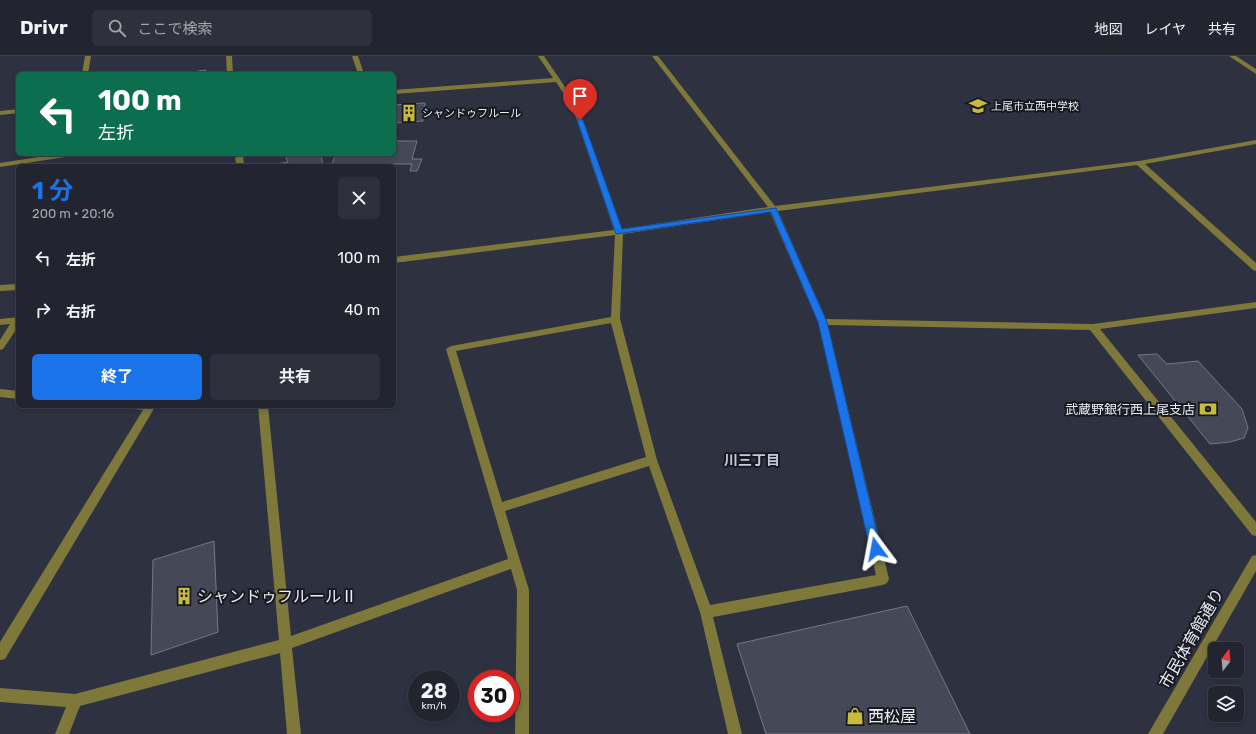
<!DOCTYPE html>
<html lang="ja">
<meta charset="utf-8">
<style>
:root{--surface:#222530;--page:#2e313c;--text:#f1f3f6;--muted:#a2a5ab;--line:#3f424c;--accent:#1a73e8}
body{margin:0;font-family:Rubik,"Noto Sans JP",sans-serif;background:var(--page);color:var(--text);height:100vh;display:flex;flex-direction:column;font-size:15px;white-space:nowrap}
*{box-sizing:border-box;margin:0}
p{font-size:13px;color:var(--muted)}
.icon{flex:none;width:22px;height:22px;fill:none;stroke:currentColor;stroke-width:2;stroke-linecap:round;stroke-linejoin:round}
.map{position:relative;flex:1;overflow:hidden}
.details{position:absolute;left:16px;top:108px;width:380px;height:244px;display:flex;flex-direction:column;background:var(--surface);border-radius:6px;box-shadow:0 2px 6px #0003,0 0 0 1px var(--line)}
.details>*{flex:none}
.guide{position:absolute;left:16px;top:16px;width:380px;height:84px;border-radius:6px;box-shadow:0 2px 6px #0003,0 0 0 1px var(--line);background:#0b6e4f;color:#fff;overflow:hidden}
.needle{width:26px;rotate:16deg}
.buttons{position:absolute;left:1208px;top:586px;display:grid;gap:8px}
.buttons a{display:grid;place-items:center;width:36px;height:36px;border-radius:6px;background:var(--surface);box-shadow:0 2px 6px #0003,0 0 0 1px var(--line);font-size:20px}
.speed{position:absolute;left:408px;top:614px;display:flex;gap:8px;font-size:20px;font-weight:700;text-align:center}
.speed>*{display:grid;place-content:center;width:52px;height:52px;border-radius:50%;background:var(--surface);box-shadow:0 2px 6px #0003,0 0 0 1px var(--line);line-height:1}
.speed small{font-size:10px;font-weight:400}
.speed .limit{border:6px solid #d22;background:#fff;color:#111}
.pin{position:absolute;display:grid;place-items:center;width:34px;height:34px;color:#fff;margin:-41px -17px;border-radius:50% 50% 50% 0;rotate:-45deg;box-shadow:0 0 4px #0007}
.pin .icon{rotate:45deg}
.me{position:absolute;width:44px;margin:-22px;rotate:347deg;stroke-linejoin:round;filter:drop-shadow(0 0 3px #0008)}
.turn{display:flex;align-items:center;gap:14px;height:84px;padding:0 16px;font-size:18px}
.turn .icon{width:52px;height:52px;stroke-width:2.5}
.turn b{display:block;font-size:28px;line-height:34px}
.round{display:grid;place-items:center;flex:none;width:42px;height:42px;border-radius:6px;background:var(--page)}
.headline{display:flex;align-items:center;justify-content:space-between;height:68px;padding:0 16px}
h1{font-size:24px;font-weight:700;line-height:30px;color:var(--accent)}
.action{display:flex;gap:8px;margin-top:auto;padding:8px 16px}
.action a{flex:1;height:46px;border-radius:6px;background:var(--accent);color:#fff;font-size:16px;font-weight:700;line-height:46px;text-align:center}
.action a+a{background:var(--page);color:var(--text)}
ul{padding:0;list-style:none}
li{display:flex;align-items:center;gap:12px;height:52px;padding:0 16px}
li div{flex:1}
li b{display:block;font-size:15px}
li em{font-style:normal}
header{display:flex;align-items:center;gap:24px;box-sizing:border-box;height:56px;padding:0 20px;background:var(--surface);border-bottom:1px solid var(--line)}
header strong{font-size:19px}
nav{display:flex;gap:22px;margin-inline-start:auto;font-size:14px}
.search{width:280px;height:36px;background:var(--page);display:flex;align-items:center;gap:10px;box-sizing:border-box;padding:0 14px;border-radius:6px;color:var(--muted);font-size:15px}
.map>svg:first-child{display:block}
.building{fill:#444857;stroke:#747889}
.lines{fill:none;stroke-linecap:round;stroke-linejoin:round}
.minor{fill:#7e783b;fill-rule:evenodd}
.route{fill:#1a73e8;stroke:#114b97}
.labels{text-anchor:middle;stroke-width:4;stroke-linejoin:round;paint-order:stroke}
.far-poi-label{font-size:11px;fill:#eaedf6;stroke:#181920;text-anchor:start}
.poi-label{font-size:13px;fill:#eaedf6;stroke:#181920;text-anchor:end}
.neighbourhood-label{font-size:14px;font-weight:bold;fill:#c5c9dc;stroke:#181920}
.near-poi-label{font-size:16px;fill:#eaedf6;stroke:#181920;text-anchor:start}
.near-street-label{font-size:16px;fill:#eaedf6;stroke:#181920}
</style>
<header>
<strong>Drivr</strong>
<div class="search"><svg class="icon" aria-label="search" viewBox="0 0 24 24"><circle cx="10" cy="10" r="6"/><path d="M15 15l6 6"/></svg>ここで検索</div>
<nav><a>地図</a><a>レイヤ</a><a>共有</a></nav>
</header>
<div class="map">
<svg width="1256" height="678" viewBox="0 0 1256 678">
<rect width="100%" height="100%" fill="#2e3140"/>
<path class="building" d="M206,14V18H178Z
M425,47L423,65L394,67V49Z
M394,85H417L412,103H422L417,115H410L412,108H340L339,110H331L336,98H394Z
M288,98H321L323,110H278L277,108L288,106L285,99Z
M1157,298L1167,308L1198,305L1242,353L1248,372L1244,382L1230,386L1210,388L1138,299Z
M214,485L218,576L151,599L153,504Z
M907,550L970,678H766L737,588Z"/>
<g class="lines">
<path class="minor" d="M85,0H91L88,18H82Z
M226,0H232L233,18H227Z
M352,0H358L364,18H358Z
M538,0H544L578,50L622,173L768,151L652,0H658L775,150L1139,105L1256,84V88L1145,108L1256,207V215L1253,214L1137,109L778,155L826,263L1093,268L1256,246V252L1100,273L1256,466V480L1252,479L1090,274L828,269L889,523L887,527L883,529L713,561L742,678H728L700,556L649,410L505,455L529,534V678H515L517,534L511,513L292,592L301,678H287L280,597L80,650L69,678H55L66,651L0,646V632L75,638L279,584L258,350H268L291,580L508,503L446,293L451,290L611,261L615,179L394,207V201L614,174L572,50L556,26L394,38V34L553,22ZM770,156L818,266L876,519L710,549L657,404L620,263L623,178ZM611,267L646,401L502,446L456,295Z
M1229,0H1236L1256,13V18Z
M18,53V57L0,59V55Z
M58,98H76L72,100L0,111V107Z
M235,98H243L244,110H236Z
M18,228V234L0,235V229Z
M18,261V271L3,293L0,294V284L10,268L0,269V263Z
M0,333L18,335V343L0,341Z
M133,350L155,351L5,603L0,604V586L143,354L134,353Z
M1256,499V515L1163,678H1148L1252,500Z"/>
</g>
<path class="route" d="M578,62L583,64L622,173L776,152L827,266L881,493L879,497L876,498L872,497L870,493L818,266L771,156L616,178L577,64Z"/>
<defs>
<g id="school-bare" transform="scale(1.38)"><path d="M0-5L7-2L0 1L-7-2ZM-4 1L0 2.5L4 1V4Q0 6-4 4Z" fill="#c8bb3b" stroke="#181920" stroke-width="2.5" paint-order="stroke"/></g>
<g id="building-bare" transform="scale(1.38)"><path d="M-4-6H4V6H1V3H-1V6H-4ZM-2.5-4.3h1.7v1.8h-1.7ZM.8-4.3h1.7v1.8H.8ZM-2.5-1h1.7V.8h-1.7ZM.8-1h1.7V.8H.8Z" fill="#c8bb3b" stroke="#181920" stroke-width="2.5" paint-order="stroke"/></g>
<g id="bank-bare" transform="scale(1.38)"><path d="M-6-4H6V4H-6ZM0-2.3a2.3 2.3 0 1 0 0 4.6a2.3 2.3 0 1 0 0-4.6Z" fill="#c8bb3b" stroke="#181920" stroke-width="2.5" paint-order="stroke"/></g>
<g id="shop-bare" transform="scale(1.38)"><path d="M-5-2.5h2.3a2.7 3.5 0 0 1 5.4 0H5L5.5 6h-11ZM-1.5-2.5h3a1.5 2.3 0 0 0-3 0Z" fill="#c8bb3b" stroke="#181920" stroke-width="2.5" paint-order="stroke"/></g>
</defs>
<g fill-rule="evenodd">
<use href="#school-bare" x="978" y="50"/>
<use href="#building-bare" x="409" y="57"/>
<use href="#bank-bare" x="1208" y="353"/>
<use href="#building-bare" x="184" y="540"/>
<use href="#shop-bare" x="855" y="660"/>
</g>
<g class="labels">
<g class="far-poi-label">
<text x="991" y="54">上尾市立西中学校</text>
<text x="422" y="61">シャンドゥフルール</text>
</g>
<g class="poi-label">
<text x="1195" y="358">武蔵野銀行西上尾支店</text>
</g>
<g class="neighbourhood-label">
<text x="752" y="409">川三丁目</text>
</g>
<g class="near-poi-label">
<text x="197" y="546">シャンドゥフルールⅡ</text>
<text x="868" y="666">西松屋</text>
</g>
<g class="near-street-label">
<text transform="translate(1191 582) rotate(-60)" y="6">市民体育館通り</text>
</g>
</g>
</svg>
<div class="buttons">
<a><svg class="needle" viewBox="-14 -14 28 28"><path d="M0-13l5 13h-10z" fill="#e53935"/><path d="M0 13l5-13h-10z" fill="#a2a5ab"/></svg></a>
<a><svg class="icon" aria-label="layers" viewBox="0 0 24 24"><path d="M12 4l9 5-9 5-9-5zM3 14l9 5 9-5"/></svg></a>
</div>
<div class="speed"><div>28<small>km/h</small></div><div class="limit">30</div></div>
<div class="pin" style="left:580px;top:64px;background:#d93025"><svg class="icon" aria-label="arrive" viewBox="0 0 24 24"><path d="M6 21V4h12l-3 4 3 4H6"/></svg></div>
<svg class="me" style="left:876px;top:493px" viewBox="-20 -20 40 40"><path d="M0-17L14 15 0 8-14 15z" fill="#1a73e8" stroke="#fff" stroke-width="4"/></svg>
<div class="guide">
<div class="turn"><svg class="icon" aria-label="left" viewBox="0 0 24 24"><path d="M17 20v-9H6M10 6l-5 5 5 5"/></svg><div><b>100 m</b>左折</div></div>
</div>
<section class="details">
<div class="headline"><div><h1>1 分</h1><p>200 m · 20:16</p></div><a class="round"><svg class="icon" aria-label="close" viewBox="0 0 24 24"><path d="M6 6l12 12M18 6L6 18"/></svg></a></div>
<ul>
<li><svg class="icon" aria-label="left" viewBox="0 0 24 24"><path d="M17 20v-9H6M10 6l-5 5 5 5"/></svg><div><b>左折</b></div><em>100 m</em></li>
<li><svg class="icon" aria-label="right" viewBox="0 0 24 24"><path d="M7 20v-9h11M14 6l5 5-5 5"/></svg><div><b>右折</b></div><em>40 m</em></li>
</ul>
<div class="action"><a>終了</a><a>共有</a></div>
</section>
</div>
